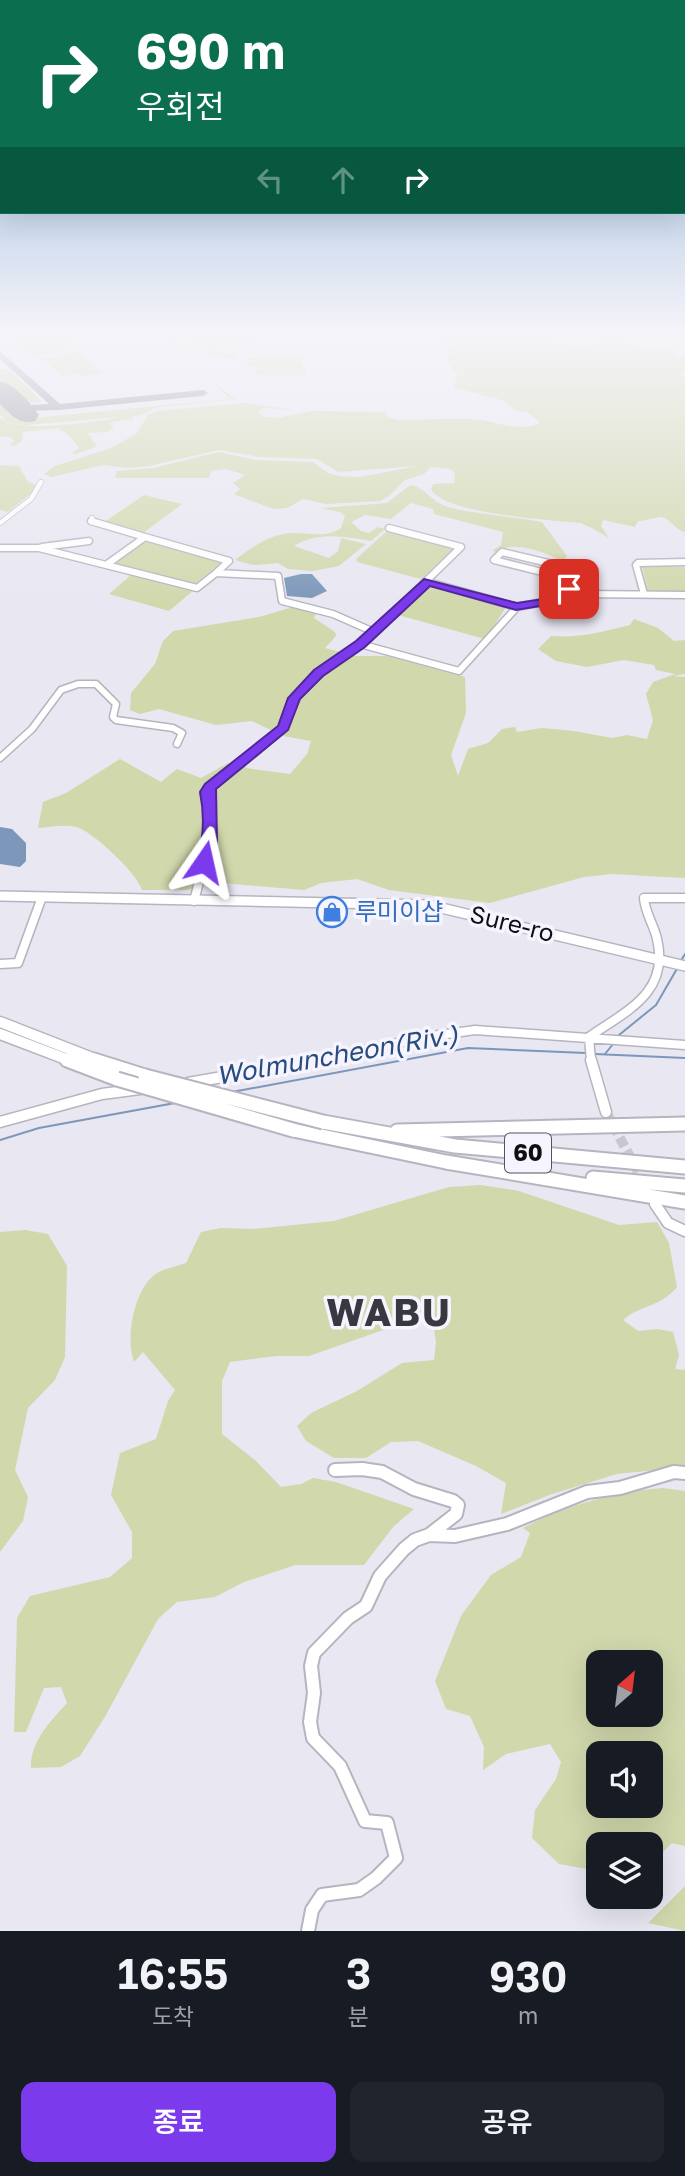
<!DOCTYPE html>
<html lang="ko">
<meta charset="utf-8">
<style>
:root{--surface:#171b24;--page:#20242c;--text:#f1f3f6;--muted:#9ea1a6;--accent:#7c3aed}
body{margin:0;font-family:"Golos Text","Noto Sans KR",sans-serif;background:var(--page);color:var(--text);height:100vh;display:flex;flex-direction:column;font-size:26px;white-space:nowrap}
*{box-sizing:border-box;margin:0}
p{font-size:23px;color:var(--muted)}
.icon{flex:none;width:38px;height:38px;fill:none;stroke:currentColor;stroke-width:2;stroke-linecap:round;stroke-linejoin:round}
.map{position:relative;height:1931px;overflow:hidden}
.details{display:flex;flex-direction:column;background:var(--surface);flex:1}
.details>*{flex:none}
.hud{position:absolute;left:0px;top:0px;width:686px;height:214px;box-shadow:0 7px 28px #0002;background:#0b6e4f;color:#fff;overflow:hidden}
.needle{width:46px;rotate:28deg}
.fabs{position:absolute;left:586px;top:1650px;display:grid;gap:14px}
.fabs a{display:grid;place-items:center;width:77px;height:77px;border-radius:14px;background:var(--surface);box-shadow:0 7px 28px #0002;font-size:35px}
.pin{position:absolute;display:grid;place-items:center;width:60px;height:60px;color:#fff;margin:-30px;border-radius:14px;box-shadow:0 4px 10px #0006}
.me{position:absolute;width:77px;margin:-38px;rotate:11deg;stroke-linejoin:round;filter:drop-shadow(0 0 5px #0008)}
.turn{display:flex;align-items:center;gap:24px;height:147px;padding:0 21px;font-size:32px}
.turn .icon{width:91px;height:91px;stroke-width:2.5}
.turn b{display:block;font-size:49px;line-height:60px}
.lanes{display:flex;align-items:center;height:66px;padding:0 21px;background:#0003;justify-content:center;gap:35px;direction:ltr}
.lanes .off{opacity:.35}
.eta{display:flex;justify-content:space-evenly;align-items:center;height:119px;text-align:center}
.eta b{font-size:42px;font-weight:600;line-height:49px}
.button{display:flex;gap:14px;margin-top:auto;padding:14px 21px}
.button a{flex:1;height:80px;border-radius:14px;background:var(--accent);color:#fff;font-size:28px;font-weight:600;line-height:80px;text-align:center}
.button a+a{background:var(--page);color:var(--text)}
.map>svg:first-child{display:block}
.green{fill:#d1d8ac;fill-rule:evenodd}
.water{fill:#7c97ba}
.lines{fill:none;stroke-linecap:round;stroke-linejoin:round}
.stream{stroke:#7c97ba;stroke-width:2}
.taxiway{fill:#92929a;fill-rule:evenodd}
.runway{fill:#92929a;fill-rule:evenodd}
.minor-tunnel{stroke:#c7c7d0;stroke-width:10;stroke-dasharray:10 4.5;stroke-linecap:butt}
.minor-far4-casing{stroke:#b6b5bf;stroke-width:6}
.minor-far3-casing{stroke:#b6b5bf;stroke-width:9}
.minor-far2-casing{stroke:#b6b5bf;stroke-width:11}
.minor-far1-casing{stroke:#b6b5bf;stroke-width:13}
.minor-casing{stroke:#b6b5bf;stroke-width:16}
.major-casing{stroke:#b6b5bf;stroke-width:12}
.highway-far1-casing{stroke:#b6b5bf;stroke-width:13}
.highway-casing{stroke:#b6b5bf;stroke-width:17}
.minor-far4{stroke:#fff;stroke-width:4.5}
.minor-far3{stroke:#fff;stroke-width:6}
.minor-far2{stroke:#fff;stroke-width:8}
.minor-far1{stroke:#fff;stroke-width:10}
.minor{stroke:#fff;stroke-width:12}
.major{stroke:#fff;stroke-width:9}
.highway-far1{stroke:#fff;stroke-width:10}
.highway{stroke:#fff;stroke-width:13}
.highway-bridge-casing{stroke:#b6b5bf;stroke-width:17;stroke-linecap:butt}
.highway-bridge{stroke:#fff;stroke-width:13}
.route{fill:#7c3aed;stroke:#51269a;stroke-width:2}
.labels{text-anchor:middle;stroke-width:7;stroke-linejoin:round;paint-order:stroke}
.shield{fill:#f5f4ff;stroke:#545459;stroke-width:2}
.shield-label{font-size:23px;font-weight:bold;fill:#0f0f12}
.shop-label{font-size:24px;fill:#366cbe;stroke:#f5f4ff;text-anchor:start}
.street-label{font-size:24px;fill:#0f0f12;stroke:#f5f4ff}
.water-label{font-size:26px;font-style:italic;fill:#284c7d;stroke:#f5f4ff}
.near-district-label{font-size:38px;font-weight:bold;letter-spacing:2px;fill:#383840;stroke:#f5f4ff}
</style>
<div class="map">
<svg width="685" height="1931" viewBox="0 0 685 1931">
<rect width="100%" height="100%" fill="#e8e7f2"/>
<path class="green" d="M10,336H61L77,348L32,357Z
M159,336H166L185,348L202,342L195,343L182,336H208L206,341H214L220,336H251L250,340L255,341L248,346L227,345L219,351L237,355L233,362L231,357H211L201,348L185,351L187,356Z
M421,336H517L579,346L595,345L601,337C612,335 619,340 629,344C644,349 659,346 674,350L676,354H685L672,355L685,358V371L680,374L685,378V532C675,530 670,518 661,517C654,517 646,521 638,521L635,527L603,520L601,526L609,538L592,528L580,523C548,520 448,514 431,490L433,484L454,483L455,473L451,469L431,467L424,474L405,480L389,496L380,501L327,504L303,499L287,508L273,509L234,494L240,489L233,483L245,475L226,469L211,471L209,478H115L117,471L153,468L219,452L256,460L313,462L328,473L340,476L360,477L417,466L338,472L317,459L260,457L219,450L149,466L127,468L104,465L51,477L44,474L55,466L111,448L136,434L148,415L158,411L243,403L296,410L264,408L258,411L264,417L278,418L311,411L386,412L388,417L398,420C425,420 454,417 481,420C500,423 521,432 540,423L527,412L517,411L502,400L454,388L457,372L452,371L447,360L449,353L441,346L462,345Z
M80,351L102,373L82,377L78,373L63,377L42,359Z
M301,357L306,376L256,375L257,367H247V358Z
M0,369H8L42,401L26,404L0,379Z
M213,382L235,399L154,408L142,415L133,416V419L112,422L110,424L114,427L107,432L87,433L97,446L77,454L71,453L79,448L69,435L58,428L23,432L22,441L15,446L9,445L14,441L11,437H0V418C19,434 96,422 121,417L27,425L8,423L0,414V398L22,419L230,399Z
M0,465L19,466L28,482L35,484L34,491L8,512L0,510Z
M410,485C425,487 431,502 448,507C478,515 511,516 542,522L567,556L562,562C546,552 511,539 495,553L493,550L501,545L503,532L434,514L433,509L411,503L391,519L365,515L351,522L361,531L369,533L378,527L385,529L371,541C344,537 320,531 294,546L329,558L338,551L341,538L366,544L339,566L313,571L288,569L278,563L253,565L235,560C251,548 270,534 291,533C308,532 325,539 341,528L345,516L340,512L320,508L387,503Z
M144,495L182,504L143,533L103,523Z
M387,531L454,548L421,579L357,562L356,559Z
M145,540L223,562L194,584L111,564Z
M642,566L685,567V593L648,592Z
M132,574L194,590L169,611L109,594Z
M430,586L507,606L485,639L398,615Z
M293,607L317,612L314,618L335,632L336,636L325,648L356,656H387L465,677L466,713L451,755L458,776L468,749L488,743L502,729L515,727L517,732L542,728L574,731L612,738L627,735L647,739L653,720L646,694L653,682L675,674L656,670L654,665L624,660L587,667L556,661L538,649L551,636C579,638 603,632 630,625L634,619L658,628L674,641L685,640V674L673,676L685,677V878L611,874L584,877L490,903L389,890L357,879L321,883L304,890L210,882L187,890H142C137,873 94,833 77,827C66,824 49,827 38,828L43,802L66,793L120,759L161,782L177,769L201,778L228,763L252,769L290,774L307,754L311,741L283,736L252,721L216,725L159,709L140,714L130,710L131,693L155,664L163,641L173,631L259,617Z
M481,1185L519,1191L619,1225L657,1222L669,1243L677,1287C659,1308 642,1304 623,1320L638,1331L658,1329L673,1332L679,1355L675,1369L685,1370V1467L617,1474L552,1494L501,1514L506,1483L476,1466L418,1441L391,1442L366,1458H334L306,1441L297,1426L311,1413L357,1391L402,1363L434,1360L436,1342L433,1324L420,1317L309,1356H276L230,1362L222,1381V1434L256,1461L281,1487L301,1484L313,1478L336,1482L414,1509L393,1527L364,1565H295L244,1582L215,1597L177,1602L158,1619L106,1715L80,1756L61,1767L31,1768C30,1742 50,1722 67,1703L61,1687L44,1688L26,1732H14L17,1618L30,1596L110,1577L132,1558V1532L111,1495L120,1453L156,1439L168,1401L175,1390L143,1352L134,1362C125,1338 134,1285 159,1272C167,1268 178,1266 186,1263L201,1232L221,1228L253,1229L334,1221L449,1187Z
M25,1230L48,1234L67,1266L65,1357L55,1380L28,1408L15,1470L28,1497L23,1521L0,1552V1232Z
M663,1488L685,1491V1846L672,1843L651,1864V1844H598V1871L559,1864L532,1838L535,1810L556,1779L561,1762L550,1744L506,1754L483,1770L484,1747L470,1716L446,1709L435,1681L461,1616L491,1575L521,1557L530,1533L523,1528C565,1506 616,1491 663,1488ZM651,1662V1715H598V1662ZM598,1754H651V1806H598Z
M685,1886V1931L648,1923Z"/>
<path class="water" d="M301,574H312L327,591L312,598L287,596L284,578Z
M0,827L12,829L26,843V861L20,867L0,864Z"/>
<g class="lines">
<path class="stream" d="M680,962L685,954
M619,1035L656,1005L678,967
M595,1054L685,1058
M605,1054L613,1044
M232,1092L468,1048L586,1053
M0,1140L39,1128L175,1103"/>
<path class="taxiway" d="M0,351L60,404L203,390L208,393L203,396L58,410L19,411L14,408L15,406L49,404L0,359Z"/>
<path class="runway" d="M0,381C15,385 30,402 39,415L35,421C18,425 12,415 0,404Z"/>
<path class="minor-tunnel" d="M606,1112L644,1183"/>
<g class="minor-far4-casing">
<path id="minor-far4" d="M92,518L91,522L95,523
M0,523L31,499L41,482"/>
</g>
<g class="minor-far3-casing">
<path id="minor-far3" d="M91,521L145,537
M42,547L89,541
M0,548H39L197,588L216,573L278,576L282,601L333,614L374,632
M502,552L569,568L562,577L494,560Z
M106,565L145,537L229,561L216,573
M569,568L579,572L569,589L578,596
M644,594L636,565L638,563L685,562
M516,607L586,594L685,595
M360,644L459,671L517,607L428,582
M0,758L32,729L61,690L78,684H96L116,704L113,717L116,720L173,728L182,733L177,744
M244,760L284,728L294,698L305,686L374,632L461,547L389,528"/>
</g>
<g class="minor-far2-casing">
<path id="minor-far2" d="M194,901L210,840L208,791L210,787L246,758
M0,964L18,963L42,897
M311,1061L432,1036L475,1030L685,1045
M591,1061L589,1037C626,1011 670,993 657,939C654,925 645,913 644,898H685"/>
</g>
<g class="minor-far1-casing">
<path id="minor-far1" d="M591,1060L606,1112
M188,1083L319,1060
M0,1122L102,1094L140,1089
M655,1204L668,1223L685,1231"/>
</g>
<g class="minor-casing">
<path id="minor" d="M335,1470L362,1469L382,1472L414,1489L453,1501L458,1505L456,1514L429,1535
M308,1931L312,1910L322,1895L359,1890L376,1878L396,1858L387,1823L365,1821L340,1766L313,1738L310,1722L314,1693L311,1666L314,1653L348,1618L366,1606L380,1576L404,1549L415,1540L429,1535L455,1536L507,1524L587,1492L620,1488L674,1472L685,1473"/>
</g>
<g class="major-casing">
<path id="major" d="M0,896L429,905L685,966"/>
</g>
<g class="highway-far1-casing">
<path id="highway-far1" d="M0,1022L100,1061
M0,1034L71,1061"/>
</g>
<g class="highway-casing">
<path id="highway" d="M67,1060L117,1079
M94,1060L145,1076
M323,1122L455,1146L685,1167
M293,1130L446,1162L685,1202
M397,1131L685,1124
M593,1178L685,1186"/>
</g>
<use href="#minor-far4" class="minor-far4"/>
<use href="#minor-far3" class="minor-far3"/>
<use href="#minor-far2" class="minor-far2"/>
<use href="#minor-far1" class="minor-far1"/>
<use href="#minor" class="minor"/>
<use href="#major" class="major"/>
<use href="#highway-far1" class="highway-far1"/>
<use href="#highway" class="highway"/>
<g class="highway-bridge-casing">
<path id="highway-bridge" d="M145,1076L323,1122
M117,1079L293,1130"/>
</g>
<use href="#highway-bridge" class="highway-bridge"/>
</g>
<linearGradient id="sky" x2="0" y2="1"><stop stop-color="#7da8d6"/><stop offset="0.55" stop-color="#f5f4f9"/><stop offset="1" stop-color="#f5f4f9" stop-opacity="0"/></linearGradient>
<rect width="685" height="606" fill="url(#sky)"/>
<path class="route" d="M424,579L517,603L557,597L569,586L575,589L564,602L516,610L430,586L365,647L323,676L300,699L288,730L216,789L217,842L210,866H199L197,862C204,838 205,817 200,792L205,784L278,726L288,698L314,670L356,641Z"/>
<defs>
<g id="shop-ring" transform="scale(1.575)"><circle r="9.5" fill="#f5f4ff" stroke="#3f7fe0" stroke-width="1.5"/><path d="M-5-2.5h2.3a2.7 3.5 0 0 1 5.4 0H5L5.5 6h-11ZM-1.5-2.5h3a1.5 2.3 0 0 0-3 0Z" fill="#3f7fe0"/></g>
</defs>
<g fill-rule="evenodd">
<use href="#shop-ring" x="332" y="912"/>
</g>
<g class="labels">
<rect class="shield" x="505" y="1133.5" width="46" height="39" rx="5"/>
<g class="shield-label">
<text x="528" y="1161">60</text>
</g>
<g class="shop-label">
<text x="355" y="920">루미이샵</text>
</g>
<g class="street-label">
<text transform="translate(512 924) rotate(14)" y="8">Sure-ro</text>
</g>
<g class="water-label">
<text transform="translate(337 1055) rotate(-10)" y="9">Wolmuncheon(Riv.)</text>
</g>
<g class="near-district-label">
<text x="389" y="1326">WABU</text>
</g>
</g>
</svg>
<div class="fabs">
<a><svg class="needle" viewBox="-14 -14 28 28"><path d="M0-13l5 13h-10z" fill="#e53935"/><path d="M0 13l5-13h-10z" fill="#9ea1a6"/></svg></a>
<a><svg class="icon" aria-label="sound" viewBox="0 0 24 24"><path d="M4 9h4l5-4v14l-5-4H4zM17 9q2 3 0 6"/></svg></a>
<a><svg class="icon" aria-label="layers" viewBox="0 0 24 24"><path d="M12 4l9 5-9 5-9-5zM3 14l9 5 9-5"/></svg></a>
</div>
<div class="pin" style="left:569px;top:589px;background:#d93025"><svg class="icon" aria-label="arrive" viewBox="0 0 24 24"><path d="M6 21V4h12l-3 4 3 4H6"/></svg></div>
<svg class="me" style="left:204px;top:862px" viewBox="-20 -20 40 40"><path d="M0-17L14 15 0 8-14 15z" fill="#7c3aed" stroke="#fff" stroke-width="4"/></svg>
<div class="hud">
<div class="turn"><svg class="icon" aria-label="right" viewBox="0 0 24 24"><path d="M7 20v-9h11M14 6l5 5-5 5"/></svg><div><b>690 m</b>우회전</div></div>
<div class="lanes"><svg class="icon off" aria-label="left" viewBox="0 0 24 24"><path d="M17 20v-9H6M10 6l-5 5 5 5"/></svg><svg class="icon off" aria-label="ahead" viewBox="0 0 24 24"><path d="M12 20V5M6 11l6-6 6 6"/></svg><svg class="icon" aria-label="right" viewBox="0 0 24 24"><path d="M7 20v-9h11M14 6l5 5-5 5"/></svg></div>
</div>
</div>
<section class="details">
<div class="eta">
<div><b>16:55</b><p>도착</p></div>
<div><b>3</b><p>분</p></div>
<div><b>930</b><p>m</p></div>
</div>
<div class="button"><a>종료</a><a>공유</a></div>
</section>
